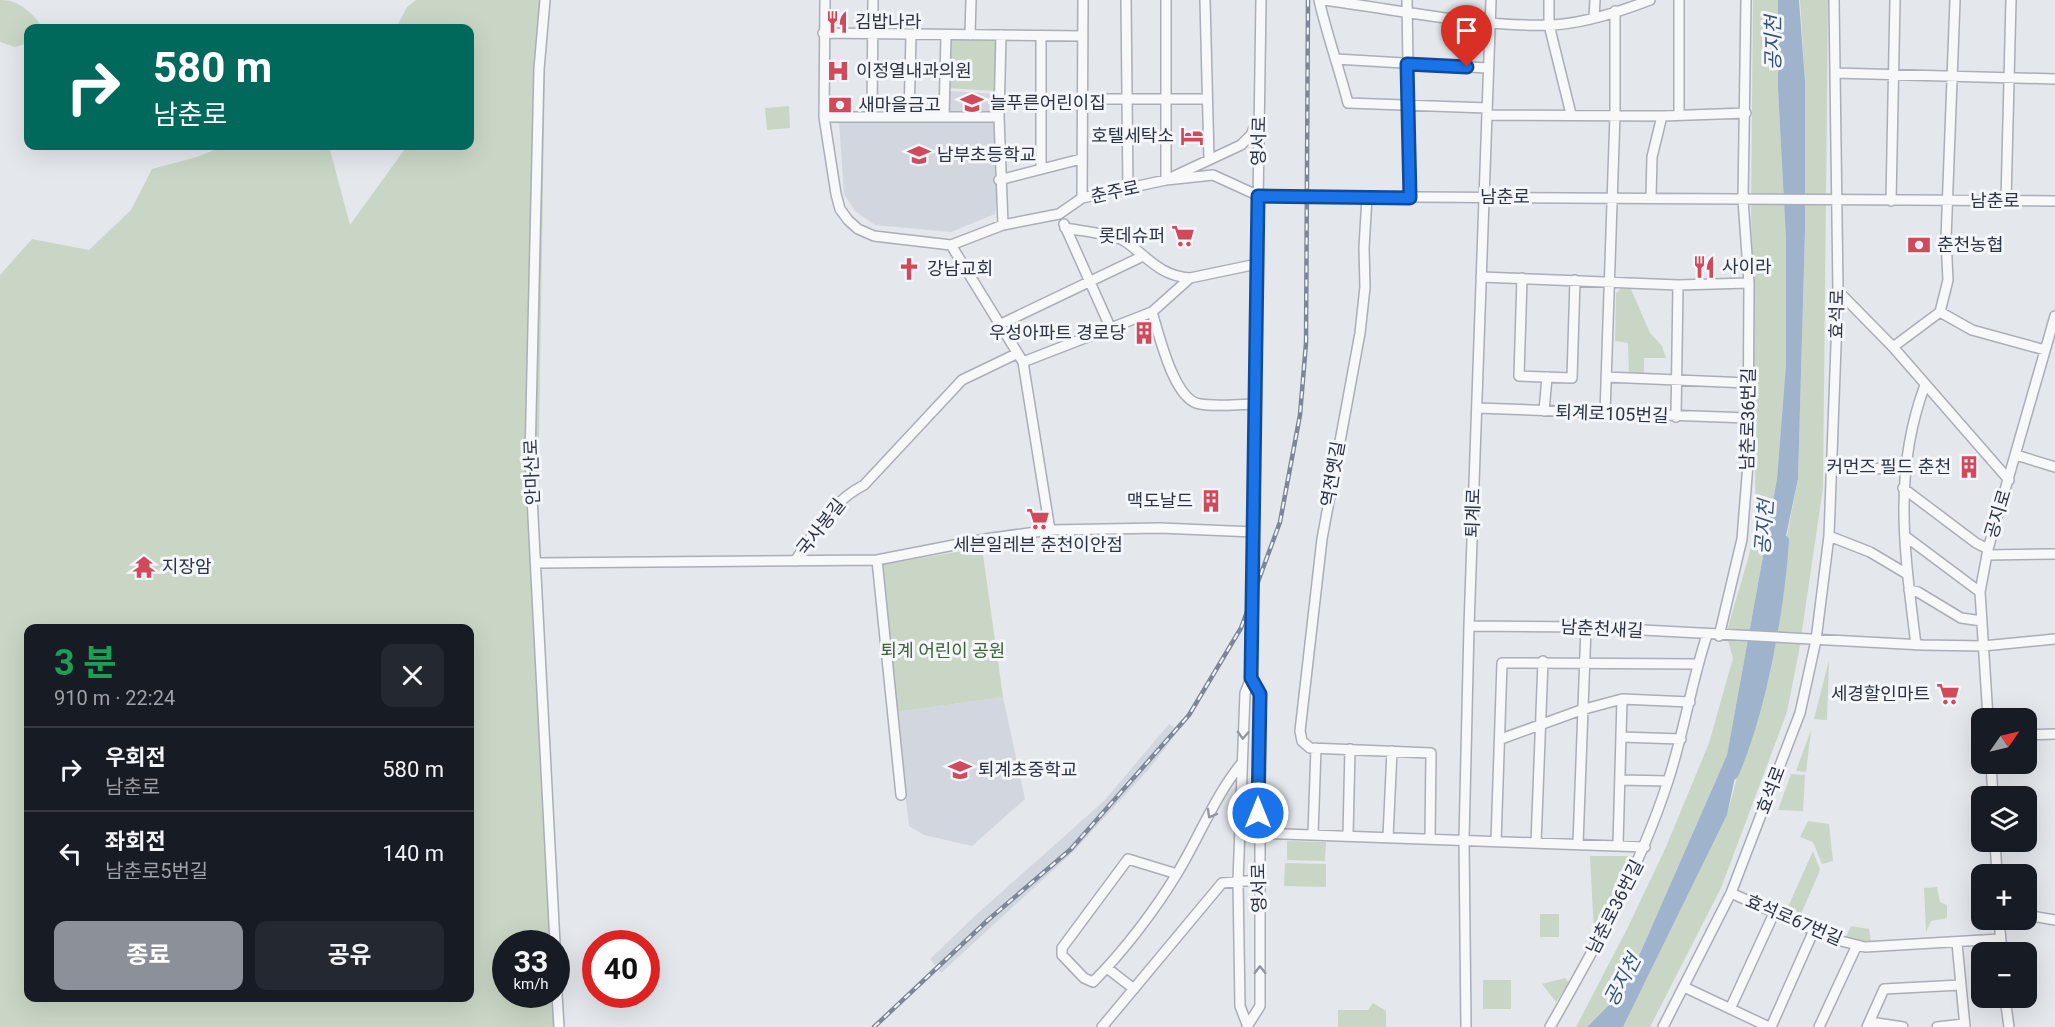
<!DOCTYPE html>
<html lang="ko">
<meta charset="utf-8">
<style>
:root{--surface:#171b24;--page:#242831;--text:#f1f3f6;--muted:#9ea1a6;--line:#363941;--accent:#8c9099}
body{margin:0;font-family:Roboto,"Noto Sans KR",sans-serif;background:var(--page);color:var(--text);height:100vh;display:flex;flex-direction:column;font-size:22px;white-space:nowrap}
*{box-sizing:border-box;margin:0}
p{font-size:20px;color:var(--muted)}
.icon{flex:none;width:33px;height:33px;fill:none;stroke:currentColor;stroke-width:2;stroke-linecap:round;stroke-linejoin:round}
.map{position:relative;flex:1;overflow:hidden}
.sheet{position:absolute;left:24px;top:624px;width:450px;height:378px;display:flex;flex-direction:column;background:var(--surface);border-radius:12px;box-shadow:0 6px 24px #0002}
.sheet>*{flex:none}
.top-card{position:absolute;left:24px;top:24px;width:450px;height:126px;border-radius:12px;box-shadow:0 6px 24px #0002;background:#00695c;color:#fff;overflow:hidden}
.needle{width:39px;rotate:56deg}
.fabs{position:absolute;left:1971px;top:708px;display:grid;gap:12px}
.fabs a{display:grid;place-items:center;width:66px;height:66px;border-radius:12px;background:var(--surface);box-shadow:0 6px 24px #0002;font-size:30px}
.speed{position:absolute;left:492px;top:930px;display:flex;gap:12px;font-size:30px;font-weight:700;text-align:center}
.speed>*{display:grid;place-content:center;width:78px;height:78px;border-radius:50%;background:var(--surface);box-shadow:0 6px 24px #0002;line-height:1}
.speed small{font-size:15px;font-weight:400}
.speed .limit{border:9px solid #d22;background:#fff;color:#111}
.pin{position:absolute;display:grid;place-items:center;width:51px;height:51px;color:#fff;margin:-62px -26px;border-radius:50% 50% 50% 0;rotate:-45deg;box-shadow:0 0 6px #0007}
.pin .icon{rotate:45deg}
.me{position:absolute;width:66px;margin:-33px;rotate:0deg;stroke-linejoin:round;filter:drop-shadow(0 0 4px #0008)}
.turn{display:flex;align-items:center;gap:21px;height:126px;padding:0 30px;font-size:27px}
.turn .icon{width:78px;height:78px;stroke-width:2.5}
.turn b{display:block;font-size:42px;line-height:51px}
.round{display:grid;place-items:center;flex:none;width:63px;height:63px;border-radius:12px;background:var(--page)}
.overview{display:flex;align-items:center;justify-content:space-between;height:102px;padding:0 30px}
h1{font-size:36px;font-weight:700;line-height:45px;color:#1e9e55}
.cta{display:flex;gap:12px;margin-top:auto;padding:12px 30px}
.cta a{flex:1;height:69px;border-radius:12px;background:var(--accent);color:#fff;font-size:24px;font-weight:700;line-height:69px;text-align:center}
.cta a+a{background:var(--page);color:var(--text)}
ul{padding:0;list-style:none}
li{display:flex;align-items:center;gap:18px;height:84px;padding:0 30px;border-top:2px solid var(--line)}
li div{flex:1}
li b{display:block;font-size:22px}
li em{font-style:normal}
.map>svg:first-child{display:block}
.built{fill:#d2d6de}
.green{fill:#c9d6c5;fill-rule:evenodd}
.water{fill:#9fb4cc}
.lines{fill:none;stroke-linecap:round;stroke-linejoin:round}
.river{stroke:#9fb4cc;stroke-width:14}
.minor-casing{stroke:#a9aeb7;stroke-width:12}
.minor{stroke:#f7f8fa;stroke-width:9}
.rail-casing{stroke:#7d8696;stroke-width:4.5}
.rail{stroke:#f4f6f9;stroke-width:2;stroke-dasharray:7;stroke-linecap:butt}
.oneway{stroke:#9196a0}
.route-casing{stroke:#114b97;stroke-width:15}
.route{stroke:#1a73e8;stroke-width:10}
.labels{text-anchor:middle;stroke-width:6;stroke-linejoin:round;paint-order:stroke}
.poi-label{font-size:18px;fill:#2b3445;stroke:#f4f6f9;text-anchor:start}
.street-label{font-size:18px;fill:#2b3445;stroke:#f4f6f9}
.park-label{font-size:18px;fill:#3f6138;stroke:#f4f6f9}
.water-label{font-size:20px;font-style:italic;fill:#34527a;stroke:#f4f6f9}
</style>
<div class="map">
<svg width="2055" height="1027" viewBox="0 0 2055 1027">
<rect width="100%" height="100%" fill="#e4e7ec"/>
<path class="built" d="M950,91L996,94L995,112H949Z
M839,121H995L998,188L995,214L951,232L875,225L855,211L844,194Z
M1003,697L1025,799L972,846L924,835L909,826L896,712Z
M1169,724L1179,730L1149,769L1074,851L941,973L930,959L978,913L1104,801Z"/>
<path class="green" d="M0,0C21,0 31,13 44,28H28V43L15,47L0,42Z
M416,0H546L537,563L552,943L506,944V994L553,995L554,1027H0V275L32,239L89,250L131,210L152,169L197,157L224,146H329L350,225L407,146H470V28H396L407,7ZM28,628H470V998H28Z
M1753,0H1778V90L1786,239V364L1777,479L1727,755L1624,990L1587,1027H1576L1628,927L1666,847L1709,743L1733,658L1726,634L1756,531L1751,208Z
M1800,0H1828L1823,488L1799,651L1787,712L1721,888L1650,1027H1623L1727,815L1748,736L1798,479L1805,232V81Z
M954,38L996,39V91L947,88L949,42Z
M789,106L790,128L767,130L765,108Z
M1622,288L1631,289L1650,333L1662,346L1666,358H1644V375H1629L1628,343L1615,341L1616,293Z
M982,548L1003,697L896,712L883,564Z
M1829,660L1827,720L1814,719Z
M1811,730L1806,772L1796,771Z
M1791,774L1805,775L1803,811L1778,810Z
M1808,821L1829,824L1833,861L1822,864L1813,842L1800,837Z
M1287,841L1326,842L1325,861L1287,860Z
M1813,851L1820,870L1801,914L1788,907Z
M1590,856H1635L1623,883L1594,932Z
M1285,863L1326,864V887L1284,886Z
M1937,887L1940,902L1947,905V918L1931,921L1926,932L1924,888Z
M1540,914H1559V937H1540Z
M1851,926L1869,929L1872,947L1843,944Z
M1565,978L1569,983L1556,1002L1542,984Z
M1483,980H1511V1009H1483Z
M1373,1003L1386,1011V1027H1338V1010H1368Z"/>
<path class="water" d="M1778,0H1799L1805,81V232L1798,479L1727,815L1623,1027H1587L1624,990L1727,755L1777,479L1786,364V239L1778,90Z"/>
<g class="lines">
<path class="river" d="M1732,773C1760,707 1777,612 1782,541"/>
<g class="minor-casing">
<path id="minor" d="M545,0L539,69L530,458L555,944
M825,0L824,117L836,194L840,209L848,220L858,229L874,236L951,245L1003,225L1059,214L1082,198L1166,180L1241,145L1251,135L1257,121
M1126,0L1128,190
M1205,0L1209,159
M1319,0C1327,35 1339,68 1348,103L1487,108
M1323,0C1395,9 1476,27 1547,25C1580,25 1619,12 1650,0
M1407,0L1410,198
M1549,0V25L1571,114
M1679,0V115
M1594,17L1595,0
M823,33L1082,36
M970,35L971,0
M1001,35L999,117L1003,225
M1041,36V169
M1336,59L1487,68
M1835,73L2055,79
M1081,99H1206
M1487,115L1662,116L1746,113
M824,117H999
M872,117L873,0
M909,117L911,35
M944,117L946,35
M999,180L1081,159
M1166,180L1213,175L1259,196L2055,201
M1166,180V0
M1367,197L1364,248L1365,287L1360,333L1322,539L1300,731L1302,741L1310,748L1431,753L1430,839
M1082,198L1083,0
M1651,198L1652,157L1662,116
M1891,201L1895,0
M2006,201L2011,0
M1064,224L1111,329
M1065,228C1080,231 1115,234 1126,242C1149,258 1160,276 1190,278
M951,245L1023,362L1050,530
M1481,277L1678,285L1749,283
M1522,278L1519,376L1572,378L1575,280
M1838,291L1893,347L2009,480
M1152,312C1159,334 1174,401 1200,404C1217,407 1238,404 1256,404
M1940,312L1972,330L2045,350
M999,325L1141,257
M1893,347L1940,312L1948,280L1946,239L1955,0
M1023,362L1152,312L1190,278L1257,264
M1606,377L1748,383
M1477,408L1748,418
M1544,411L1547,377
M1605,413L1615,114V11
M1676,417L1678,285
M2016,455L2055,467
M1833,468L1904,469
M1903,488L1976,543L1988,549
M1829,536L1870,552L1907,574
M1905,536L1980,592
M1987,555L2055,554
M877,560L901,795
M795,561C815,532 832,501 864,485L962,380L1016,354
M537,563L877,560L985,539L1050,530L1160,528L1254,532
M1909,590L1918,592L1961,618L1982,621
M1469,626L1586,627L1923,645L1983,646L2055,639
M1719,636L1742,539L1748,464L1749,283L1743,200L1746,0
M1916,645C1905,555 1892,473 1925,385
M1988,718L1980,592L1988,549L2055,316
M2026,735L2055,734
M1621,737L1681,739
M1501,739L1581,710L1622,699L1690,702
M1991,764L1993,796
M1620,780L1668,781
M1258,833L1645,847
M1313,834L1316,748
M1348,835L1350,749
M1388,837L1392,751
M1496,842L1502,663L1697,664
M1995,842L1997,874
M1536,843L1543,661
M1578,844L1586,627
M1618,845L1622,699
M1177,874L1128,859L1062,948V955L1084,978L1093,982C1123,952 1156,909 1178,872C1199,837 1215,796 1241,764
M1731,893L1833,939L1865,947L2000,939
M2026,915L2055,920
M1999,920L2002,952
M1957,943L1965,1027
M1107,968L1134,989
M556,978L559,1027
M1684,987L1769,1027
M2005,998L2009,1027
M1730,1009L1775,911
M1870,1022L1903,1027
M1248,1025L1260,1006V694L1251,678
M1102,1027L1222,883L1258,880
M1248,1027L1240,1006L1238,881L1245,693L1251,678L1261,0
M1466,1027L1464,840L1469,626L1491,0
M1550,1027C1595,948 1640,868 1668,781C1684,733 1691,683 1707,635
M1663,1027L1731,893L1800,713L1816,640L1829,536L1838,291L1834,0
M1771,1027L1814,930
M1819,1027L1857,945
M1867,1027L1884,989L1960,985
M1937,1027L1964,1024"/>
</g>
<use href="#minor" class="minor"/>
<g class="rail-casing">
<path id="rail" d="M874,1027L988,920L1071,849L1189,715L1241,628L1280,522L1300,415L1306,343L1308,0"/>
</g>
<use href="#rail" class="rail"/>
</g>
<defs><path id="oneway-chevron" d="M-2-3.5L2.5 0L-2 3.5" fill="none" stroke-width="1.6" stroke-linecap="round" stroke-linejoin="round" transform="scale(1.5)"/></defs>
<g class="oneway">
<use href="#oneway-chevron" transform="translate(1243 735) rotate(93)"/>
<use href="#oneway-chevron" transform="translate(1211 814) rotate(119)"/>
<use href="#oneway-chevron" transform="translate(1260 970) rotate(-91)"/>
</g>
<g class="lines">
<g class="route-casing">
<path id="route" d="M1258,813L1260,694L1251,678L1258,196L1410,198L1407,64L1467,67"/>
</g>
<use href="#route" class="route"/>
</g>
<defs>
<g id="restaurant-bare" transform="scale(1.8)"><path d="M-5-6h1v4h1v-4h1v4h1v-4h1v5L-1.5 .5V6h-2V.5L-5-1ZM5-6V6H3V1.5H1.5Q1.5-4 5-6Z" fill="#d1495b" stroke="#f4f6f9" stroke-width="2.5" paint-order="stroke"/></g>
<g id="hospital-bare" transform="scale(1.8)"><path d="M-5-5h3v3.5h4V-5h3V5h-3V1.5h-4V5h-3Z" fill="#d1495b" stroke="#f4f6f9" stroke-width="2.5" paint-order="stroke"/></g>
<g id="school-bare" transform="scale(1.8)"><path d="M0-5L7-2L0 1L-7-2ZM-4 1L0 2.5L4 1V4Q0 6-4 4Z" fill="#d1495b" stroke="#f4f6f9" stroke-width="2.5" paint-order="stroke"/></g>
<g id="bank-bare" transform="scale(1.8)"><path d="M-6-4H6V4H-6ZM0-2.3a2.3 2.3 0 1 0 0 4.6a2.3 2.3 0 1 0 0-4.6Z" fill="#d1495b" stroke="#f4f6f9" stroke-width="2.5" paint-order="stroke"/></g>
<g id="hotel-bare" transform="scale(1.8)"><path d="M-6-4.5h1.5V1H6V5H4.5V3h-9V5H-6ZM-4 0a1.8 1.8 0 1 1 3.6 0ZM.5 0V-2.5h3Q6-2.5 6 0Z" fill="#d1495b" stroke="#f4f6f9" stroke-width="2.5" paint-order="stroke"/></g>
<g id="supermarket-bare" transform="scale(1.8)"><path d="M-6-5.5h2.5l.6 2H6L4.5 2H-2.5L-4.4-4H-6ZM-1.5 3.2a1.3 1.3 0 1 0 .1 0ZM3 3.2a1.3 1.3 0 1 0 .1 0Z" fill="#d1495b" stroke="#f4f6f9" stroke-width="2.5" paint-order="stroke"/></g>
<g id="church-bare" transform="scale(1.8)"><path d="M-1.2-6h2.4v3.5h3.3v2.4h-3.3V6h-2.4V-.1h-3.3v-2.4h3.3Z" fill="#d1495b" stroke="#f4f6f9" stroke-width="2.5" paint-order="stroke"/></g>
<g id="building-bare" transform="scale(1.8)"><path d="M-4-6H4V6H1V3H-1V6H-4ZM-2.5-4.3h1.7v1.8h-1.7ZM.8-4.3h1.7v1.8H.8ZM-2.5-1h1.7V.8h-1.7ZM.8-1h1.7V.8H.8Z" fill="#d1495b" stroke="#f4f6f9" stroke-width="2.5" paint-order="stroke"/></g>
<g id="temple-bare" transform="scale(1.8)"><path d="M0-6L5-2H3V0L6.5 2.5H4V6H1.5V3h-3V6H-4V2.5H-6.5L-3 0V-2H-5Z" fill="#d1495b" stroke="#f4f6f9" stroke-width="2.5" paint-order="stroke"/></g>
</defs>
<g fill-rule="evenodd">
<use href="#restaurant-bare" x="837" y="22"/>
<use href="#hospital-bare" x="838" y="71"/>
<use href="#school-bare" x="972" y="103"/>
<use href="#bank-bare" x="840" y="105"/>
<use href="#hotel-bare" x="1192" y="136"/>
<use href="#school-bare" x="919" y="155"/>
<use href="#supermarket-bare" x="1183" y="236"/>
<use href="#bank-bare" x="1919" y="245"/>
<use href="#restaurant-bare" x="1704" y="267"/>
<use href="#church-bare" x="909" y="269"/>
<use href="#building-bare" x="1144" y="333"/>
<use href="#building-bare" x="1969" y="467"/>
<use href="#building-bare" x="1211" y="501"/>
<use href="#supermarket-bare" x="1038" y="519"/>
<use href="#temple-bare" x="144" y="567"/>
<use href="#supermarket-bare" x="1948" y="694"/>
<use href="#school-bare" x="960" y="770"/>
</g>
<g class="labels">
<g class="poi-label">
<text x="855" y="28">김밥나라</text>
<text x="856" y="77">이정열내과의원</text>
<text x="990" y="109">늘푸른어린이집</text>
<text x="858" y="111">새마을금고</text>
<text x="1174" y="142" text-anchor="end">호텔세탁소</text>
<text x="937" y="161">남부초등학교</text>
<text x="1165" y="242" text-anchor="end">롯데슈퍼</text>
<text x="1937" y="251">춘천농협</text>
<text x="1722" y="273">사이라</text>
<text x="927" y="275">강남교회</text>
<text x="1126" y="339" text-anchor="end">우성아파트 경로당</text>
<text x="1951" y="473" text-anchor="end">커먼즈 필드 춘천</text>
<text x="1193" y="507" text-anchor="end">맥도날드</text>
<text x="1038" y="551" text-anchor="middle">세븐일레븐 춘천이안점</text>
<text x="162" y="573">지장암</text>
<text x="1930" y="700" text-anchor="end">세경할인마트</text>
<text x="978" y="776">퇴계초중학교</text>
</g>
<g class="street-label">
<text transform="translate(1259 141) rotate(-89)" y="6">영서로</text>
<text transform="translate(1115 192) rotate(-12)" y="6">춘주로</text>
<text x="1505" y="203">남춘로</text>
<text x="1995" y="207">남춘로</text>
<text transform="translate(1837 314) rotate(-89)" y="6">효석로</text>
<text transform="translate(1612 414) rotate(2)" y="6">퇴계로105번길</text>
<text transform="translate(1748 419) rotate(-89)" y="6">남춘로36번길</text>
<text transform="translate(532 472) rotate(-92)" y="6">안마산로</text>
<text transform="translate(1333 474) rotate(-80)" y="6">역전옛길</text>
<text transform="translate(1473 513) rotate(-88)" y="6">퇴계로</text>
<text transform="translate(1998 514) rotate(-73)" y="6">공지로</text>
<text transform="translate(821 527) rotate(-52)" y="6">국사봉길</text>
<text transform="translate(1602 629) rotate(3)" y="6">남춘천새길</text>
<text transform="translate(1771 790) rotate(-69)" y="6">효석로</text>
<text transform="translate(1259 888) rotate(-91)" y="6">영서로</text>
<text transform="translate(1615 907) rotate(-63)" y="6">남춘로36번길</text>
<text transform="translate(1794 920) rotate(23)" y="6">효석로67번길</text>
</g>
<g class="park-label">
<text x="943" y="657">퇴계 어린이 공원</text>
</g>
<g class="water-label">
<text transform="translate(1773 43) rotate(-90)" y="7">공지천</text>
<text transform="translate(1764 527) rotate(-86)" y="7">공지천</text>
<text transform="translate(1622 980) rotate(-62)" y="7">공지천</text>
</g>
</g>
</svg>
<div class="fabs">
<a><svg class="needle" viewBox="-14 -14 28 28"><path d="M0-13l5 13h-10z" fill="#e53935"/><path d="M0 13l5-13h-10z" fill="#9ea1a6"/></svg></a>
<a><svg class="icon" aria-label="layers" viewBox="0 0 24 24"><path d="M12 4l9 5-9 5-9-5zM3 14l9 5 9-5"/></svg></a>
<a>+</a>
<a>−</a>
</div>
<div class="speed"><div>33<small>km/h</small></div><div class="limit">40</div></div>
<div class="pin" style="left:1467px;top:67px;background:#d93025"><svg class="icon" aria-label="arrive" viewBox="0 0 24 24"><path d="M6 21V4h12l-3 4 3 4H6"/></svg></div>
<svg class="me" style="left:1258px;top:813px" viewBox="-20 -20 40 40"><circle r="17" fill="#1a73e8" stroke="#fff" stroke-width="3"/><path d="M0-11L8 9 0 5-8 9z" fill="#fff"/></svg>
<div class="top-card">
<div class="turn"><svg class="icon" aria-label="right" viewBox="0 0 24 24"><path d="M7 20v-9h11M14 6l5 5-5 5"/></svg><div><b>580 m</b>남춘로</div></div>
</div>
<section class="sheet">
<div class="overview"><div><h1>3 분</h1><p>910 m · 22:24</p></div><a class="round"><svg class="icon" aria-label="close" viewBox="0 0 24 24"><path d="M6 6l12 12M18 6L6 18"/></svg></a></div>
<ul>
<li><svg class="icon" aria-label="right" viewBox="0 0 24 24"><path d="M7 20v-9h11M14 6l5 5-5 5"/></svg><div><b>우회전</b><p>남춘로</p></div><em>580 m</em></li>
<li><svg class="icon" aria-label="left" viewBox="0 0 24 24"><path d="M17 20v-9H6M10 6l-5 5 5 5"/></svg><div><b>좌회전</b><p>남춘로5번길</p></div><em>140 m</em></li>
</ul>
<div class="cta"><a>종료</a><a>공유</a></div>
</section>
</div>
